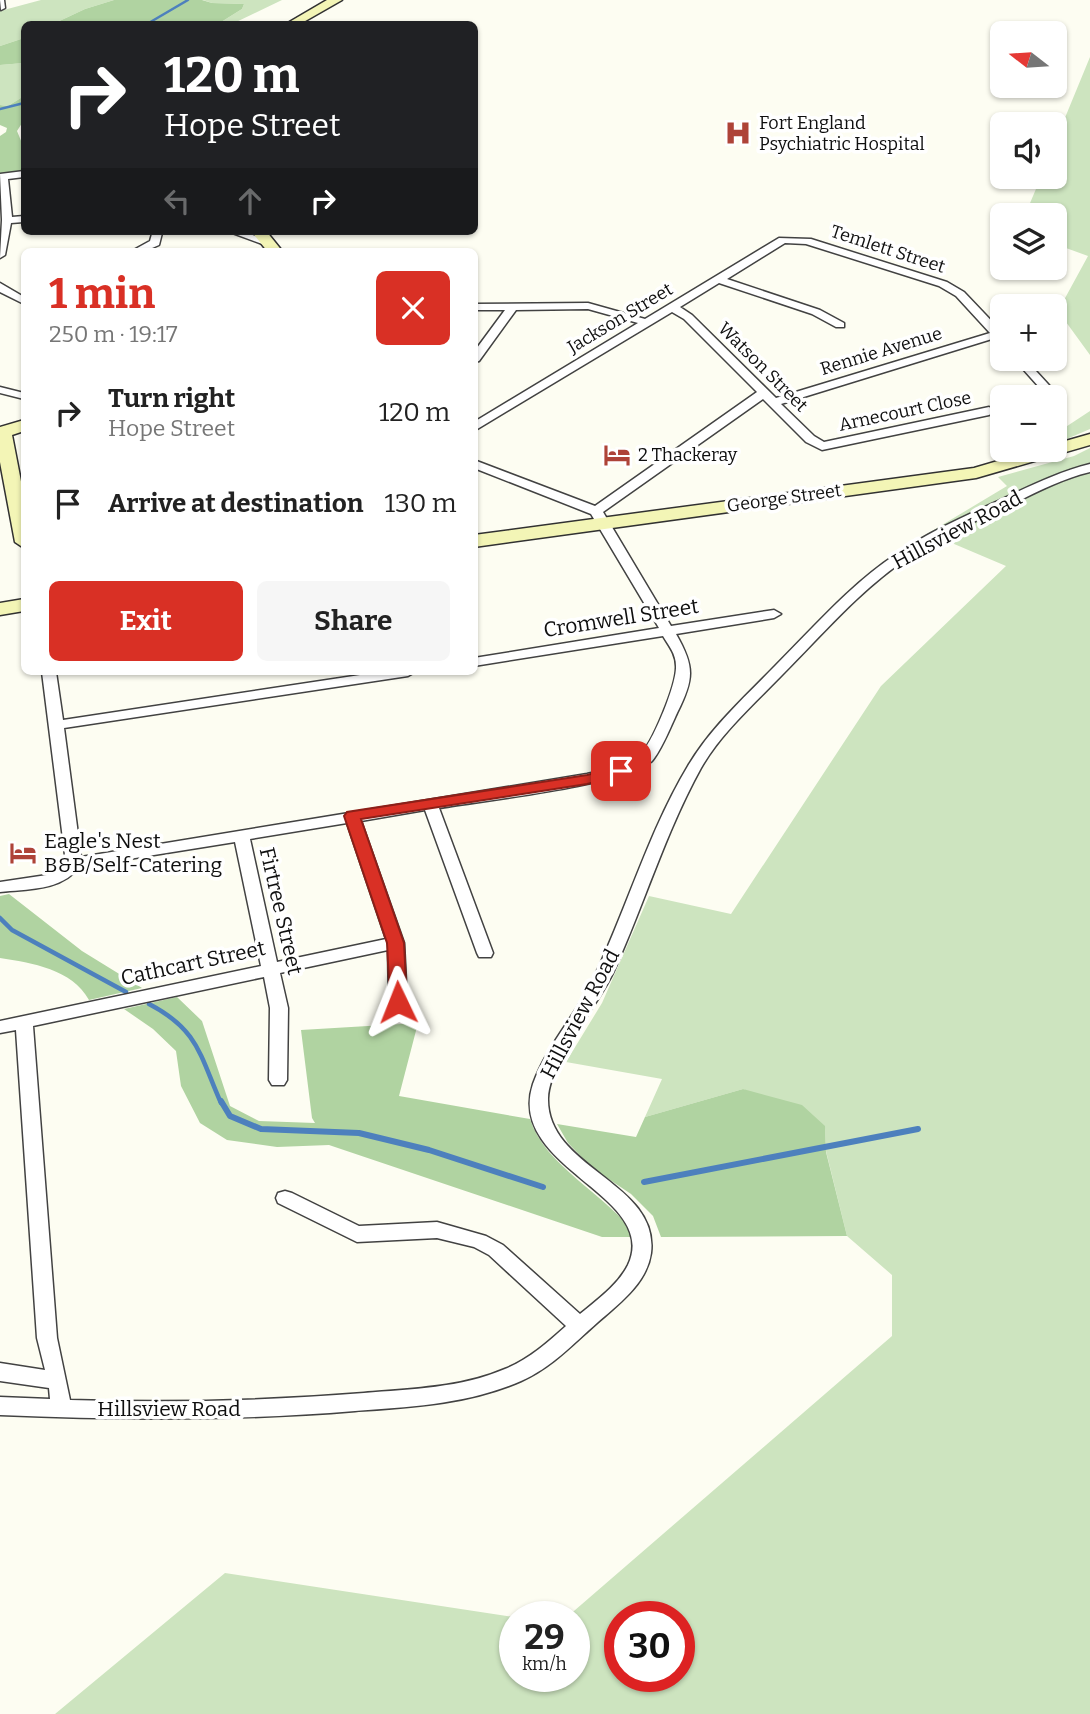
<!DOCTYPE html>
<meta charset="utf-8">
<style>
:root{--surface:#fff;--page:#f6f6f6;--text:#222;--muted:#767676;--accent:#d93025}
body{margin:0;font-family:Bitter,serif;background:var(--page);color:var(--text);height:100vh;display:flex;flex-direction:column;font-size:26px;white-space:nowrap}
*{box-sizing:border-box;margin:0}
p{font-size:23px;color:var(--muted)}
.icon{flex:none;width:38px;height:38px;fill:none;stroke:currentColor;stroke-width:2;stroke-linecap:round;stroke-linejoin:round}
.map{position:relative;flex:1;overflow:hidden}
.panel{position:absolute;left:21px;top:248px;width:457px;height:427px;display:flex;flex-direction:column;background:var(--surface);border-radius:10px;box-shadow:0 2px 5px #0004}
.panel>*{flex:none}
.top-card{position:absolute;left:21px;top:21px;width:457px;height:214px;border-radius:10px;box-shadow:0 2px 5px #0004;background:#202124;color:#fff;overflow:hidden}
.needle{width:46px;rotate:287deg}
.controls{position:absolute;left:990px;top:21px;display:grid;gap:14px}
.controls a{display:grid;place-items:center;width:77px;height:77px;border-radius:10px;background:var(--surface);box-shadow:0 2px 5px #0004;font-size:35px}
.speed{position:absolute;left:499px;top:1601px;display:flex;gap:14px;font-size:35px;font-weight:700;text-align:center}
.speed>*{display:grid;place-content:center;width:91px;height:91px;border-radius:50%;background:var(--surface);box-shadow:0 2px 5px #0004;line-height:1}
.speed small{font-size:18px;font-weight:400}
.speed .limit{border:10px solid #d22;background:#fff;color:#111}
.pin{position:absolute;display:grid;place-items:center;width:60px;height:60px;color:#fff;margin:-30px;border-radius:14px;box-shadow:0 4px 10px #0006}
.me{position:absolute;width:77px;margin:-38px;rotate:358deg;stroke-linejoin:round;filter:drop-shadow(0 0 5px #0008)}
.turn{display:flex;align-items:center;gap:24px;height:147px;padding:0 28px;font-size:32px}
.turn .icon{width:91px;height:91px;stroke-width:2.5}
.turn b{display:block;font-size:49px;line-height:60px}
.lanes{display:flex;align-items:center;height:66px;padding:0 28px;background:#0003;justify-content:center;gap:35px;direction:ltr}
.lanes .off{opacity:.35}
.round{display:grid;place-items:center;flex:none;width:74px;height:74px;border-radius:10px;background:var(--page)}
.head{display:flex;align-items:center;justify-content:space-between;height:119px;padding:0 28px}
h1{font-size:42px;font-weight:700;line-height:52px;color:var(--accent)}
.cta{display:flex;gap:14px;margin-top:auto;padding:14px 28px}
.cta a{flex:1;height:80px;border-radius:10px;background:var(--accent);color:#fff;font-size:28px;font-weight:700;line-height:80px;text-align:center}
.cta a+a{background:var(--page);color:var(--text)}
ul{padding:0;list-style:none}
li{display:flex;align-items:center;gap:21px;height:91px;padding:0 28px}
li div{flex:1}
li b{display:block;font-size:26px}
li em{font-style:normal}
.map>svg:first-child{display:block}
.green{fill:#cde4bf;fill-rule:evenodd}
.forest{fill:#b0d3a1}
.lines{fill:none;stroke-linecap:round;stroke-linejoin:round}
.stream-far2{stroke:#4d80bd;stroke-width:2.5}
.stream-far1{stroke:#4d80bd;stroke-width:4.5}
.stream{stroke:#4d80bd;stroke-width:6}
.street-casing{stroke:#424242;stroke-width:3}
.secondary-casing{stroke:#313131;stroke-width:3}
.street{fill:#fff;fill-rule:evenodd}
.secondary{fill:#f3f5b6;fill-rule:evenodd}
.route{fill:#d93025;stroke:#8d1f18;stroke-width:2}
.labels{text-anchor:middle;stroke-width:7;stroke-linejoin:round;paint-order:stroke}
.far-poi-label{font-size:18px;fill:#0f0f0f;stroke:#fff;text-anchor:start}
.far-street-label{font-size:18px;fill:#0f0f0f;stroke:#fff}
.street-label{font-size:21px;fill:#0f0f0f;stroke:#fff}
.poi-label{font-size:21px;fill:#0f0f0f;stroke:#fff;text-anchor:start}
</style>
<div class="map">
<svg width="1090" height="1714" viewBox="0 0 1090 1714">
<rect width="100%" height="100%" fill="#fdfdf2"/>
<path class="green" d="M41,0H114L85,9L53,24H24V38L0,46V11Z
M203,0H282L232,24H218L242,9L244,4L212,3Z
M1090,57V355L1058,311L1088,256L1055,244V215H1025L1041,177H1055V142Z
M24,63V96L8,106L0,105V65Z
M1090,411V429L1055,444V434Z
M1090,448V465L1050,478L932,535L927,534L1007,486L998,477L1074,456Z
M1090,473V1714H55L225,1573L514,1617V1676H574V1617H567L892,1336V1275L847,1236L826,1151L825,1127L743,1089L645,1117L662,1079L566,1062L602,1003L649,896L731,914L881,686L1006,566L940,538L1067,478ZM620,1617H679V1676H620Z"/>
<path class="forest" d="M114,0H202L212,3L244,4L242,9L218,24H53L85,9Z
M24,38V63L0,65V46Z
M24,96V120L17,131L24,148V171L1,174L0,181V136L6,132L7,128L0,125V105L8,106Z
M9,894L82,951L142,988L89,1000C72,969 32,963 0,958V896Z
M177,997L202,1021L230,1106L259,1121L315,1123L312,1118L301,1030L418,1023L399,1096L530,1119C545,1167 607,1194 637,1237H602L329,1145L277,1147L227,1140L200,1123L181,1086L176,1051L153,1029L124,1009Z
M743,1089L802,1105L825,1126L826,1152L847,1236L661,1237L653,1216L631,1194L592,1168L568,1143L557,1124L636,1137L645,1117Z"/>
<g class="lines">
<path class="stream-far2" d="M147,24L188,0
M0,109L24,103"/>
<path class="stream-far1" d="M0,918L12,930L126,992
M149,1004C199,1030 200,1056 221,1103"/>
<path class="stream" d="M221,1101L230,1116L261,1129L359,1133L429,1150L543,1187
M644,1182L918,1129"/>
<g class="street-casing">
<path id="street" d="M0,0H4L5,8L1,10Z
M24,171V177L8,179L12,217L24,216V222L11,223L5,255L0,258L2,220L0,174Z
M149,231L162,233L159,245L143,252H130L150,241L152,234Z
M227,231H242L274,243L265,245Z
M779,238L811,239L947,282L964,292L1003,333V343L995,338L781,404L814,436L824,442L989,407L995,411L989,415L822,450L806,442L763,399L603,512L671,626L774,610L781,614L774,618L676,634C695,667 694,679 677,713C671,726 661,751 652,761C628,785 479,801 439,808L493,953L491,957H479L477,953L425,810L361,821L404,943L407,1002L404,1006H392L389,1002L388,950L280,973L288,1008L287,1080L284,1085H272L269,1080L270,1008L264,977L33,1026L57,1338L70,1400C168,1403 266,1401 364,1393C411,1389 461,1388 505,1369C529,1359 547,1343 566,1326L489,1255L474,1247L437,1238L357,1242L278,1203L276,1198L278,1193L285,1191L292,1193L359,1226L437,1222L486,1236L503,1245L580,1314C597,1300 618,1285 628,1265C661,1195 505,1168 533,1084C547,1044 579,1012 596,973C628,905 649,831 688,766C711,727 745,697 776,665C814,627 850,585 895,555C927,533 963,517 998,501C1028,487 1058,472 1090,464V472C1061,479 1035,493 1008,506C973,522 938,538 906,559C859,591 822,635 782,675C754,704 721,733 701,768C665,833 644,905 613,973C597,1007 549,1063 548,1098C546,1169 660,1182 651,1253C647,1283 619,1304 598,1322C573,1344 551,1368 521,1381C469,1404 411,1407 355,1411C237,1421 118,1420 0,1415V1397L50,1399L49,1388L0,1381V1363L45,1370L37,1338L16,1030L0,1033V1021L261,966L235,842L79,867C62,891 26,889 0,892V882L47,875L66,863L42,672H56L63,720L380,672H415L408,676L64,728L81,857L587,774C604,770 624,767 639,756C652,745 677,684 676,666C676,654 669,646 663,636L474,666V658L659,628L591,514L474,468V460L595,506L757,392L684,319L672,312L474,431V422L638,323L588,309L516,310L479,361L475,362L474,352L505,310H474V304L588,303L645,319ZM785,243L806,244L939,286L956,296L990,333L776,398L692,315L680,307L719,283L812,314L836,327H844V323L820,310L727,279ZM347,823L386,939L277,962L250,839Z
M0,283L24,297V304L0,292Z
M1014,359H1025L1058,395V399L1048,397Z
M0,387L24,393V399L0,393Z"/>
</g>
<g class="secondary-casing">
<path id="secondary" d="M327,0H342L300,24H286Z
M251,231H266L283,252H268Z
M24,420V431L12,435L24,497V548L15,542L0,462V427Z
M1090,434V445L976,478L474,547V535L974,468L1035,450H1055V444Z
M24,599V611L0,615V603Z"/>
</g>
<use href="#street" class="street"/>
<use href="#secondary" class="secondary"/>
</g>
<path class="route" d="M621,766L627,768L629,771L627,775L587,784L361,819L404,943L407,1002L404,1006H392L390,1002L387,943L344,816L347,812L587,775Z"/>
<defs>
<g id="hospital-bare" transform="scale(2.1)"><path d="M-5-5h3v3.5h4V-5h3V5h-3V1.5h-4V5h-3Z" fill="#ae4338" stroke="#fff" stroke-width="2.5" paint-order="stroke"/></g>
<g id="hotel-bare" transform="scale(2.1)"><path d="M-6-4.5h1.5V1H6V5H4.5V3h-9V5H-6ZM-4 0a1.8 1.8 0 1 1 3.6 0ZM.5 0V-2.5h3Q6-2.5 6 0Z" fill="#ae4338" stroke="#fff" stroke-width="2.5" paint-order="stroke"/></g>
</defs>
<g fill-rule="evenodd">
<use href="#hospital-bare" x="738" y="133"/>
<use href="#hotel-bare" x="617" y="455"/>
<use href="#hotel-bare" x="23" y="853"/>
</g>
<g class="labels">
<g class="far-poi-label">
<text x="759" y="129">Fort England<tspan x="759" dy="21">Psychiatric Hospital</tspan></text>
<text x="638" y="461">2 Thackeray</text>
</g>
<g class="far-street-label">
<text transform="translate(888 249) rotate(18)" y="6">Temlett Street</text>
<text transform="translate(620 318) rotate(-31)" y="6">Jackson Street</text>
<text transform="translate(881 351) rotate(-17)" y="6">Rennie Avenue</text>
<text transform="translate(763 367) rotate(45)" y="6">Watson Street</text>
<text transform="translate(905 411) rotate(-12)" y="6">Arnecourt Close</text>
<text transform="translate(784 498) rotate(-8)" y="6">George Street</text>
</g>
<g class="street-label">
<text transform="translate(957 530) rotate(-28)" y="7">Hillsview Road</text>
<text transform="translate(621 618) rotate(-9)" y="7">Cromwell Street</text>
<text transform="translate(281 911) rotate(77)" y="7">Firtree Street</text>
<text transform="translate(193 963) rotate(-12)" y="7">Cathcart Street</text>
<text transform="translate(580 1014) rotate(-62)" y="7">Hillsview Road</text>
<text x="169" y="1416">Hillsview Road</text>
</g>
<g class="poi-label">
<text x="44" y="848">Eagle's Nest<tspan x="44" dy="24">B&amp;B/Self-Catering</tspan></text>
</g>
</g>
</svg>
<div class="controls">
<a><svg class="needle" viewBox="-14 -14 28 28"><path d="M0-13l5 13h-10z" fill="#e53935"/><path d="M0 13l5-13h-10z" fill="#767676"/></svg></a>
<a><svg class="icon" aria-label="sound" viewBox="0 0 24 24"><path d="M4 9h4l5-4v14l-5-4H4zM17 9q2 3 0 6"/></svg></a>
<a><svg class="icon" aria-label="layers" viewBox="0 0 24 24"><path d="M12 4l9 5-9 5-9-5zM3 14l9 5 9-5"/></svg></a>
<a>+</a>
<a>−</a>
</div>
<div class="speed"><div>29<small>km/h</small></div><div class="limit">30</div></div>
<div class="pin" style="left:621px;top:771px;background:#d93025"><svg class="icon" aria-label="arrive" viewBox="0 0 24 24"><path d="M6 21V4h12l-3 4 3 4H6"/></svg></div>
<svg class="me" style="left:398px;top:1002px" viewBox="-20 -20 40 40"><path d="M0-17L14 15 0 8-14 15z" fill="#d93025" stroke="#fff" stroke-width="4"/></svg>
<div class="top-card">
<div class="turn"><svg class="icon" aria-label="right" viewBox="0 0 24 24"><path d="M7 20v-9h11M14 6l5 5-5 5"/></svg><div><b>120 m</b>Hope Street</div></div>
<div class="lanes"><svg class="icon off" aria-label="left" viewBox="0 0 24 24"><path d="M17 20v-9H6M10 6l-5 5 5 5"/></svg><svg class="icon off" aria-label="ahead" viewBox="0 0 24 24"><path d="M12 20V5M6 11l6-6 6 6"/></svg><svg class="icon" aria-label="right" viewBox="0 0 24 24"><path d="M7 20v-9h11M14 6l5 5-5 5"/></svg></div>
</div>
<section class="panel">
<div class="head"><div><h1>1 min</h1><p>250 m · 19:17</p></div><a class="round" style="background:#d93025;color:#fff"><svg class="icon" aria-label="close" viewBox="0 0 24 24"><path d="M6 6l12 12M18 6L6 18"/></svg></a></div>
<ul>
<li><svg class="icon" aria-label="right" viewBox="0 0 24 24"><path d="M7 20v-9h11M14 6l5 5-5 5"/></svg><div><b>Turn right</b><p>Hope Street</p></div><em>120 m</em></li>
<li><svg class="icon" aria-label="arrive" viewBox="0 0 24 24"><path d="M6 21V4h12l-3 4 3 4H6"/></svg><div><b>Arrive at destination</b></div><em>130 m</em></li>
</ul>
<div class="cta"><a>Exit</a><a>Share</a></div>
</section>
</div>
